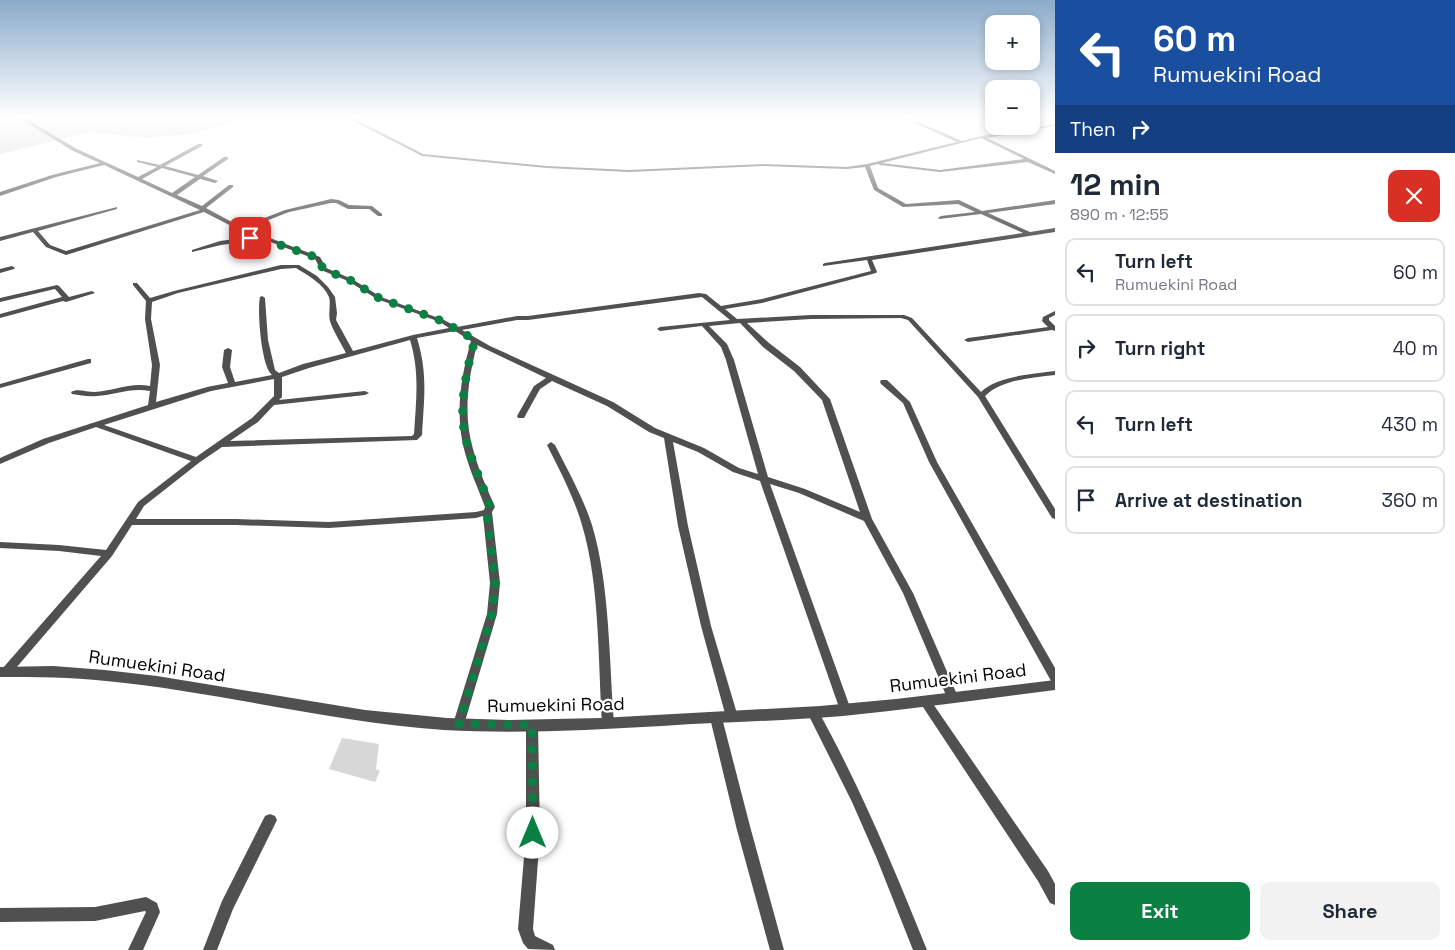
<!DOCTYPE html>
<meta charset="utf-8">
<style>
:root{--surface:#fff;--page:#f2f2f3;--text:#1f2937;--muted:#747a83;--line:#e0e1e3;--accent:#0b8043}
body{margin:0;font-family:"Space Grotesk",sans-serif;background:var(--page);color:var(--text);height:100vh;display:flex;flex-direction:column;font-size:19px;white-space:nowrap}
*{box-sizing:border-box;margin:0}
p{font-size:16px;color:var(--muted)}
.icon{flex:none;width:28px;height:28px;fill:none;stroke:currentColor;stroke-width:2;stroke-linecap:round;stroke-linejoin:round}
.map{position:relative;flex:1;overflow:hidden}
.details{display:flex;flex-direction:column;background:var(--surface);width:400px}
.details>*{flex:none}
.banner{background:#1a4fa0;color:#fff;overflow:hidden}
.controls{position:absolute;left:985px;top:15px;display:grid;gap:10px}
.controls a{display:grid;place-items:center;width:55px;height:55px;border-radius:10px;background:var(--surface);box-shadow:0 2px 8px #0003;font-size:25px}
.pin{position:absolute;display:grid;place-items:center;width:42px;height:42px;color:#fff;margin:-21px;border-radius:10px;box-shadow:0 2px 8px #0006}
.me{position:absolute;width:55px;margin:-28px;rotate:0deg;stroke-linejoin:round;filter:drop-shadow(0 0 4px #0008)}
.turn{display:flex;align-items:center;gap:18px;height:105px;padding:0 15px;font-size:22px}
.turn .icon{width:65px;height:65px;stroke-width:2.5}
.turn b{display:block;font-size:35px;line-height:42px}
.then{display:flex;align-items:center;height:48px;padding:0 15px;background:#0003;gap:10px;font-size:19px}
.round{display:grid;place-items:center;flex:none;width:52px;height:52px;border-radius:10px;background:var(--page)}
.headline{display:flex;align-items:center;justify-content:space-between;height:85px;padding:0 15px}
h1{font-size:30px;font-weight:700;line-height:38px}
.action{display:flex;gap:10px;margin-top:auto;padding:10px 15px}
.action a{flex:1;height:58px;border-radius:10px;background:var(--accent);color:#fff;font-size:20px;font-weight:700;line-height:58px;text-align:center}
.action a+a{background:var(--page);color:var(--text)}
ul{padding:0;list-style:none}
li{display:flex;align-items:center;gap:15px;height:68px;margin:0 10px 8px;padding:0 5px;border:2px solid var(--line);border-radius:10px}
li div{flex:1}
li b{display:block;font-size:19px}
li em{font-style:normal}
main{display:flex;flex:1;min-height:0}
.map>svg:first-child{display:block}
.green{fill:#d7d7d7}
.lines{fill:none;stroke-linecap:round;stroke-linejoin:round}
.minor{fill:#505050;fill-rule:evenodd}
.tertiary{fill:#505050;fill-rule:evenodd}
.route{stroke:#0b8043;stroke-width:9;stroke-dasharray:0 16.2}
.labels{text-anchor:middle;stroke-width:4.5;stroke-linejoin:round;paint-order:stroke}
.near-street-label{font-size:18px;fill:#000;stroke:#fff}
</style>
<main>
<div class="map">
<svg width="1055" height="950" viewBox="0 0 1055 950">
<rect width="100%" height="100%" fill="#fff"/>
<path class="green" d="M0,116H257L191,134L146,138L89,132L0,154Z
M342,738L379,744L376,769L380,771L375,782L329,769Z"/>
<g class="lines">
<path class="minor" d="M16,116H21L77,149L138,177L157,167L137,162V160L160,165L198,144H202V146L165,166L198,175L224,157H228V159L203,176L218,181L215,183L200,179L177,195L202,206L229,185H233V187L206,208L241,227L285,210L331,199L339,200L349,205L372,206L382,214V216H378L369,209H348L336,203H331L289,212L246,229L320,257L326,268L352,279L381,297L444,320L457,327L517,316H528L699,293L706,294L721,306L762,299L871,271L867,260L823,266V264L825,263L1023,233L981,214L939,219L938,218L941,216L975,212L958,204L903,207L874,190L865,167L847,169L763,166L629,172L547,168L422,156L344,116H349L423,154L547,166L629,170L763,164L847,167L867,164L957,142L900,116H905L962,141L982,136L1055,124V126L987,138L1055,171V174L1028,162L940,172L880,165L878,164L870,166L878,188L906,204L959,200L982,211L1055,200V204L988,213L1030,232L1055,228V232L872,260L877,272L876,273L762,303L725,309L737,319L811,315H904L912,318L981,392C997,376 1033,374 1055,371V375C1032,378 1002,379 985,396L1055,509V519L1052,518L978,397L908,320L901,318L811,319L747,323L769,343L800,367L830,399L872,519L913,593L958,697L956,700L952,702L948,700L903,593L864,521L799,493L770,484L851,710L849,713L845,715L841,713L760,481L733,472L698,452L673,442L688,526L711,626L738,717L736,721L732,722L728,721L726,717L701,626L678,526L664,438L649,432L607,406L552,381L540,389L524,418H518L517,416L534,386L546,378L477,345C468,379 463,415 473,449C478,469 487,488 495,507L492,512L500,583L497,614L463,728L459,729L455,728L453,724L487,614L490,583L483,516L476,518L329,528L236,525H132L112,556L10,675L6,677L2,675L0,672L2,669L101,556L59,551L0,548V542L59,545L106,550L138,502L191,461L96,427L49,443L0,464V458L43,439L148,405L150,391C131,387 115,395 97,396C88,397 80,395 72,394L71,392C77,388 87,392 94,392C114,391 130,382 150,386L152,365L145,319L146,301L133,285V283H137L150,298L174,291L281,265H299L317,276L328,287L335,297L337,313L336,320L353,351L413,335L449,328L440,322L377,299L348,281L321,270L315,259L260,238L257,240L221,245L192,252V250L220,241L256,236L239,230L204,212L66,255L46,247L33,232L0,241V237L117,207V209L38,231L50,245L66,251L200,210L104,165L56,177L0,196V192L52,175L100,163L73,151ZM981,138L1024,159L940,170L882,163ZM162,168L195,177L172,193L142,179ZM296,268C307,275 323,283 329,297C331,304 328,314 330,321C332,329 342,345 346,353L303,364L279,373L275,370L268,340L265,298L262,296L260,297C257,309 261,367 272,375L235,382L230,367L232,350L228,348L224,350L222,367L228,383L207,387L156,402L160,365L151,319L152,302L178,293L281,269ZM702,297L730,320L660,327L657,329L660,331L702,326L721,347L726,360L758,474L739,468L704,448L655,428L613,402L490,346L462,330L517,320H528ZM740,323L763,347L794,371L822,400L860,512L805,489L768,477L734,360L727,344L709,326ZM455,331L471,341C461,376 455,413 464,449C469,469 478,488 485,507L484,510L476,512L329,522L236,519H136L144,506L200,462L222,447L417,440L422,435C424,399 428,374 417,338ZM410,340C420,373 416,400 414,434L412,436L230,441L258,422L274,405L365,395L369,393L365,391L279,400L282,397V377L309,368ZM274,379V396L252,418L196,457L104,425L211,391Z
M12,266L15,268L14,269L0,273V269Z
M57,285L59,286L69,297L92,291L95,293L66,302L63,301L0,318V314L62,297L55,289L0,302V298Z
M1055,311V315L1049,318V320L1055,326V331L1052,330L968,342L964,340L968,338L1048,327L1042,321L1043,317Z
M88,359H91V363L0,388V384Z
M881,380H887L910,402L937,462L1055,668V683L1051,681L929,462L903,403L881,384L880,382Z
M551,442L555,445C568,471 583,497 592,525C610,585 609,660 614,723L612,727L608,728L604,727L602,723C598,661 600,585 582,525C574,497 560,471 547,445Z
M925,696L929,698L1048,871L1055,884V905L1050,903L1038,881L921,704L919,701L921,698Z
M813,707L817,709C860,786 894,868 927,950H913L877,859L852,802L807,712L809,709Z
M716,713L720,714L722,718L751,830L784,950H770L737,830L710,718L712,714Z
M532,720L536,721L538,725L540,833L533,929L535,936L553,945L555,950L528,949L523,943L518,929L526,833V725L528,721Z
M270,814L275,816L277,820L233,909L217,950H203L222,901L265,816Z
M146,897L157,903L160,912L143,950H128L146,912L145,911L95,921L0,922V908L95,907Z"/>
<path class="tertiary" d="M53,666L105,670L157,676L365,710L447,718L509,720L601,718L820,706L896,699L1055,680V690C984,699 914,709 843,716C783,721 723,722 662,726C590,730 517,734 444,730C330,722 220,692 106,681C71,677 36,677 0,677V667Z"/>
</g>
<linearGradient id="sky" x2="0" y2="1"><stop stop-color="#8aabca"/><stop offset="0.47" stop-color="#fff"/><stop offset="1" stop-color="#fff" stop-opacity="0"/></linearGradient>
<rect width="1055" height="249" fill="url(#sky)"/>
<g class="lines">
<path class="route" d="M250,238H260L318,258L323,269L350,280L379,298L442,321L475,340C466,371 458,408 466,440C472,462 483,485 490,507L487,512L495,582L492,614L459,724L532,725L533,833"/>
</g>
<g class="labels">
<g class="near-street-label">
<text transform="translate(157 666) rotate(8)" y="6">Rumuekini Road</text>
<text transform="translate(958 678) rotate(-7)" y="6">Rumuekini Road</text>
<text transform="translate(556 705) rotate(-1)" y="6">Rumuekini Road</text>
</g>
</g>
</svg>
<div class="controls">
<a>+</a>
<a>−</a>
</div>
<div class="pin" style="left:250px;top:238px;background:#d93025"><svg class="icon" aria-label="arrive" viewBox="0 0 24 24"><path d="M6 21V4h12l-3 4 3 4H6"/></svg></div>
<svg class="me" style="left:533px;top:833px" viewBox="-20 -20 40 40"><circle r="19" fill="#fff"/><path d="M0-13L10 11 0 6-10 11z" fill="#0b8043"/></svg>
</div>
<section class="details">
<div class="banner">
<div class="turn"><svg class="icon" aria-label="left" viewBox="0 0 24 24"><path d="M17 20v-9H6M10 6l-5 5 5 5"/></svg><div><b>60 m</b>Rumuekini Road</div></div>
<div class="then">Then<svg class="icon" aria-label="right" viewBox="0 0 24 24"><path d="M7 20v-9h11M14 6l5 5-5 5"/></svg></div>
</div>
<div class="headline"><div><h1>12 min</h1><p>890 m · 12:55</p></div><a class="round" style="background:#d93025;color:#fff"><svg class="icon" aria-label="close" viewBox="0 0 24 24"><path d="M6 6l12 12M18 6L6 18"/></svg></a></div>
<ul>
<li><svg class="icon" aria-label="left" viewBox="0 0 24 24"><path d="M17 20v-9H6M10 6l-5 5 5 5"/></svg><div><b>Turn left</b><p>Rumuekini Road</p></div><em>60 m</em></li>
<li><svg class="icon" aria-label="right" viewBox="0 0 24 24"><path d="M7 20v-9h11M14 6l5 5-5 5"/></svg><div><b>Turn right</b></div><em>40 m</em></li>
<li><svg class="icon" aria-label="left" viewBox="0 0 24 24"><path d="M17 20v-9H6M10 6l-5 5 5 5"/></svg><div><b>Turn left</b></div><em>430 m</em></li>
<li><svg class="icon" aria-label="arrive" viewBox="0 0 24 24"><path d="M6 21V4h12l-3 4 3 4H6"/></svg><div><b>Arrive at destination</b></div><em>360 m</em></li>
</ul>
<div class="action"><a>Exit</a><a>Share</a></div>
</section>
</main>
